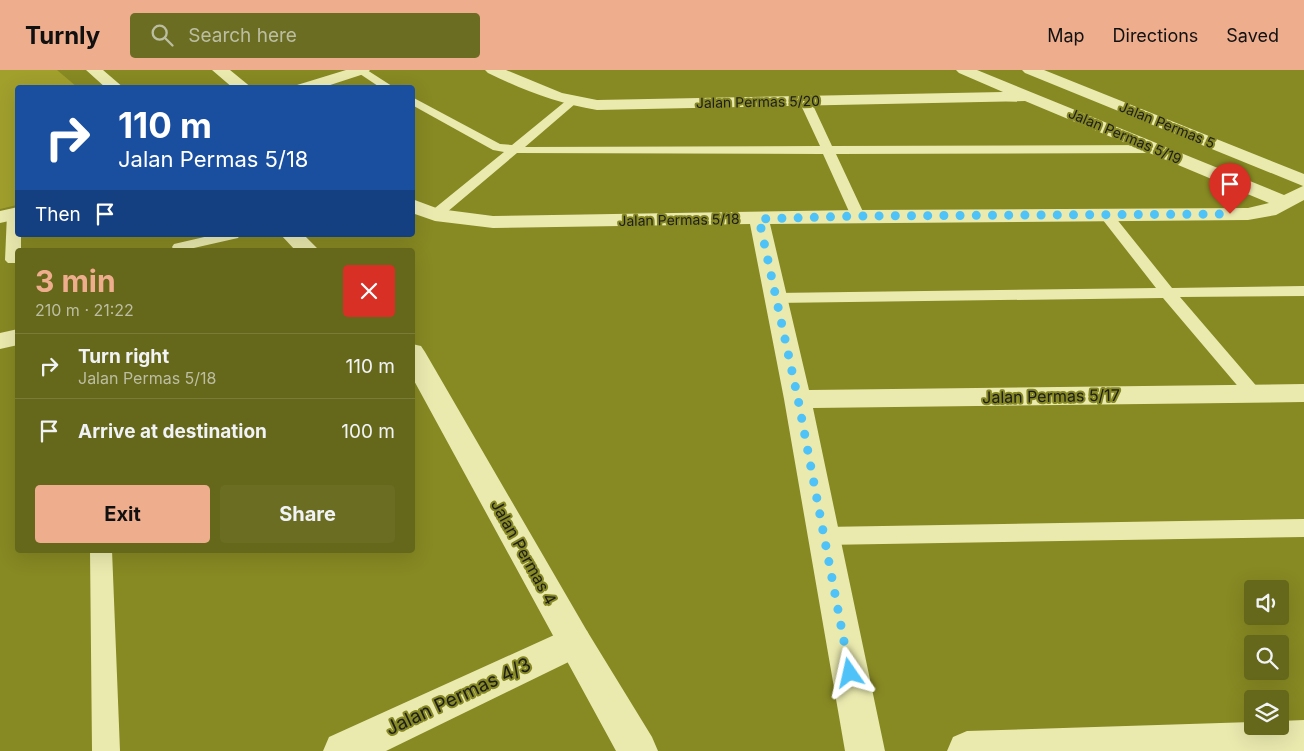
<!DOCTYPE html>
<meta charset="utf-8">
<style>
:root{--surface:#65671a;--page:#6b6d23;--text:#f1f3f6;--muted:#bcbea2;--line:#797b39;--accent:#eead8d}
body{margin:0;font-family:Inter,sans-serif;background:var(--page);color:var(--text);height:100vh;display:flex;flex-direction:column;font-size:19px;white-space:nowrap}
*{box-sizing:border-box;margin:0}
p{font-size:16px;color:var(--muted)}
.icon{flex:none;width:28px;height:28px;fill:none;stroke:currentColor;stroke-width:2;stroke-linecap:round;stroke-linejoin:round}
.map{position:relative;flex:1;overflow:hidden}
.sheet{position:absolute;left:15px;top:178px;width:400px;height:305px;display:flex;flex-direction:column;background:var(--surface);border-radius:5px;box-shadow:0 5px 20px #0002}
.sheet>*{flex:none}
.guide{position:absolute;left:15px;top:15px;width:400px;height:152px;border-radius:5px;box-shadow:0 5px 20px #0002;background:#1a4fa0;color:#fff;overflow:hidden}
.controls{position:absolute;left:1244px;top:510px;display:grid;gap:10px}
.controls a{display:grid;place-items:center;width:45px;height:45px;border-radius:5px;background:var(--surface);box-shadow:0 5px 20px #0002;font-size:25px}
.pin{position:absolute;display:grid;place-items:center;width:42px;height:42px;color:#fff;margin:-51px -21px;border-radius:50% 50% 50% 0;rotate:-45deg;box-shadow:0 0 5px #0007}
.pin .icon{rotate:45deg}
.me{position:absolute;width:55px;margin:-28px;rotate:349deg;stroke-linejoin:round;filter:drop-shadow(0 0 4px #0008)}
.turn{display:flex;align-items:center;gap:18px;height:105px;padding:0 20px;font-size:22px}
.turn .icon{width:65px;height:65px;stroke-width:2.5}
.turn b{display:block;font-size:35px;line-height:42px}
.then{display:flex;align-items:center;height:48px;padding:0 20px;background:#0003;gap:10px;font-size:19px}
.round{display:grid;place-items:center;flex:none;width:52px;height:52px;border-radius:5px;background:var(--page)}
.headline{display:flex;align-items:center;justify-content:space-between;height:85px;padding:0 20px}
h1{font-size:30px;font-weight:700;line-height:38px;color:var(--accent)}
.action{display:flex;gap:10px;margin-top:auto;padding:10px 20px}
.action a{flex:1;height:58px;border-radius:5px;background:var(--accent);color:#111;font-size:20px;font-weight:700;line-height:58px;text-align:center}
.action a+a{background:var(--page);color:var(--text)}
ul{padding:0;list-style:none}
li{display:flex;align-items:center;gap:15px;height:65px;padding:0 20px;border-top:1px solid var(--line)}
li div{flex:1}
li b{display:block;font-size:19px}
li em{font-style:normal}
header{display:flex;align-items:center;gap:30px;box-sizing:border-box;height:70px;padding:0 25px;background:var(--accent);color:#111}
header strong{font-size:24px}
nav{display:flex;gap:28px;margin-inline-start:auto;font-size:18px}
.search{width:350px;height:45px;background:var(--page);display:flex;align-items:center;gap:12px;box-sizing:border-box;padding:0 18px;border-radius:5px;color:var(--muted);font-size:19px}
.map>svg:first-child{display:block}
.green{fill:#a1a02d}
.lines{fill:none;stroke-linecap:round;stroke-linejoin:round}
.service{fill:#eaeaaf;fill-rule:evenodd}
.minor{fill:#eaeaaf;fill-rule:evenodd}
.tertiary{fill:#eaeaaf;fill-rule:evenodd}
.route{stroke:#4fc3f7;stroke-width:9;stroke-dasharray:0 16.2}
.labels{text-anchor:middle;stroke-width:4;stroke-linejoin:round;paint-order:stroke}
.far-street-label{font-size:14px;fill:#1d1d1d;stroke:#878923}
.street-label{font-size:16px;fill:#1d1d1d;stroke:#878923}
.near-street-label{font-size:19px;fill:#1d1d1d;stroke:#878923}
</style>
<header>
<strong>Turnly</strong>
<div class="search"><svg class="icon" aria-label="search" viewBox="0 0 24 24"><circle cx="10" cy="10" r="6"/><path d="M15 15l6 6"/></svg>Search here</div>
<nav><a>Map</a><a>Directions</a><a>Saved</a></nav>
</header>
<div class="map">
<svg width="1304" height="681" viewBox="0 0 1304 681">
<rect width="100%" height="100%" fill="#878923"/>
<path class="green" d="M0,0H57L77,17L18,18L17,135L0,139Z"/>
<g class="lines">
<path class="service" d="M354,0H367L395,18H381Z
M412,27L500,74L512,75L567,30H575L577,32L575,34L525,77H528L820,76L799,31L805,28L811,31L832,76L1156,75L1162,79L1156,83L836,84L865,146L858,150L851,146L823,84L517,83L440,148L435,149L428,145L430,142L504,82L493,80L412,35Z
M14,140L18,141V165H21V180H18V193H8L5,190L7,144Z
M1106,141L1111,142L1172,218L1304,216V226L1180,227L1259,319L1262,323L1259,327L1253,329L1247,327L1163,228L775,233L769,231L767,228L769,225L775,223L1156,218L1099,145Z
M213,165H240L238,168L185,180H174L172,177L174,174Z
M1304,449V467L823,475L815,472L812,466L815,460L823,457Z
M90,480H112L120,681H92Z"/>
<path class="minor" d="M212,0H230L252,18H233Z
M346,0H370L367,3L321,18H295L297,15Z
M485,0H506L562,23L597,30L1003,22L959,3L956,0H977L1284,125L1303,116L1025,3L1022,0H1044L1304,104V130L1276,145L1248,150L770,154L809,320L1304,314V332L813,338L885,681H845L784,329L750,154L493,158L435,151L412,143V129L439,139L493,146L858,140L1248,138L1269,133L1025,31L597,40C558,34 523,20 488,3Z
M18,137V149L0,153V141Z
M18,259V275L0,279V263Z
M574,556L587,561L592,572L587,583L386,681H323L329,667Z
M1304,650V681H947L953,667L967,661L1252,652V656H1280V651Z"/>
<path class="tertiary" d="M86,0H103L124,18H106Z
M281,165H304L319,180H295Z
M412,274L421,276L425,282L587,561L652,667L658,681H616L412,307Z"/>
</g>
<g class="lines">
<path class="route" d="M850,603L798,329L759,149L858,146L1230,144"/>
</g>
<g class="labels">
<g class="far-street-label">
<text transform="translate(758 32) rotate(-1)" y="5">Jalan Permas 5/20</text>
<text transform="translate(1167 55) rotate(22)" y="5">Jalan Permas 5</text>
<text transform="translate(1125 66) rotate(23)" y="5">Jalan Permas 5/19</text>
<text transform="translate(679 150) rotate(-1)" y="5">Jalan Permas 5/18</text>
</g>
<g class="street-label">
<text transform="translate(1051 326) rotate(-1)" y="6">Jalan Permas 5/17</text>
<text transform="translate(524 482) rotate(61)" y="6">Jalan Permas 4</text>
</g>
<g class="near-street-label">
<text transform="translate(458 626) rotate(-25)" y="7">Jalan Permas 4/3</text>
</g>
</g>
</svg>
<div class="controls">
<a><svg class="icon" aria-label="sound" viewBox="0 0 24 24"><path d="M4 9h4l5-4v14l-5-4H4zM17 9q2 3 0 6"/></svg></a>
<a><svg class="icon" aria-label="search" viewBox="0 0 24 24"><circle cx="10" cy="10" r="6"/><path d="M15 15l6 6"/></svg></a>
<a><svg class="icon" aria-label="layers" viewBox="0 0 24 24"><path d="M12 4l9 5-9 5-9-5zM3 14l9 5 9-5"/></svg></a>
</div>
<div class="pin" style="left:1230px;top:144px;background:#d93025"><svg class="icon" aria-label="arrive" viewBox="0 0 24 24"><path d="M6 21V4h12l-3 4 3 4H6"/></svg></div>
<svg class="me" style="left:850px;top:603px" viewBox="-20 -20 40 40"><path d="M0-17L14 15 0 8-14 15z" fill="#4fc3f7" stroke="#fff" stroke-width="4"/></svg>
<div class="guide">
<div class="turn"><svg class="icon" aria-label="right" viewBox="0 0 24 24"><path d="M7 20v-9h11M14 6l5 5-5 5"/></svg><div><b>110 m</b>Jalan Permas 5/18</div></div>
<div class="then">Then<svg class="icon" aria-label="arrive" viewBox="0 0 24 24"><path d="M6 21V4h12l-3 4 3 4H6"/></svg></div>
</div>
<section class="sheet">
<div class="headline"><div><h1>3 min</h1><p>210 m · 21:22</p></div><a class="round" style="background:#d93025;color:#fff"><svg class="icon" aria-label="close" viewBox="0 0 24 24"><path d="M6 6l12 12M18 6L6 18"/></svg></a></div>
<ul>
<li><svg class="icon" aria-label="right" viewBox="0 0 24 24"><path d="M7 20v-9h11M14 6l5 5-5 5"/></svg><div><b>Turn right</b><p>Jalan Permas 5/18</p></div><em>110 m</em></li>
<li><svg class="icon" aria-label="arrive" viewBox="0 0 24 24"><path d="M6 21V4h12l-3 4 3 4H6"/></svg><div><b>Arrive at destination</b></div><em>100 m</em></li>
</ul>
<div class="action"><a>Exit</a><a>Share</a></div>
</section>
</div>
